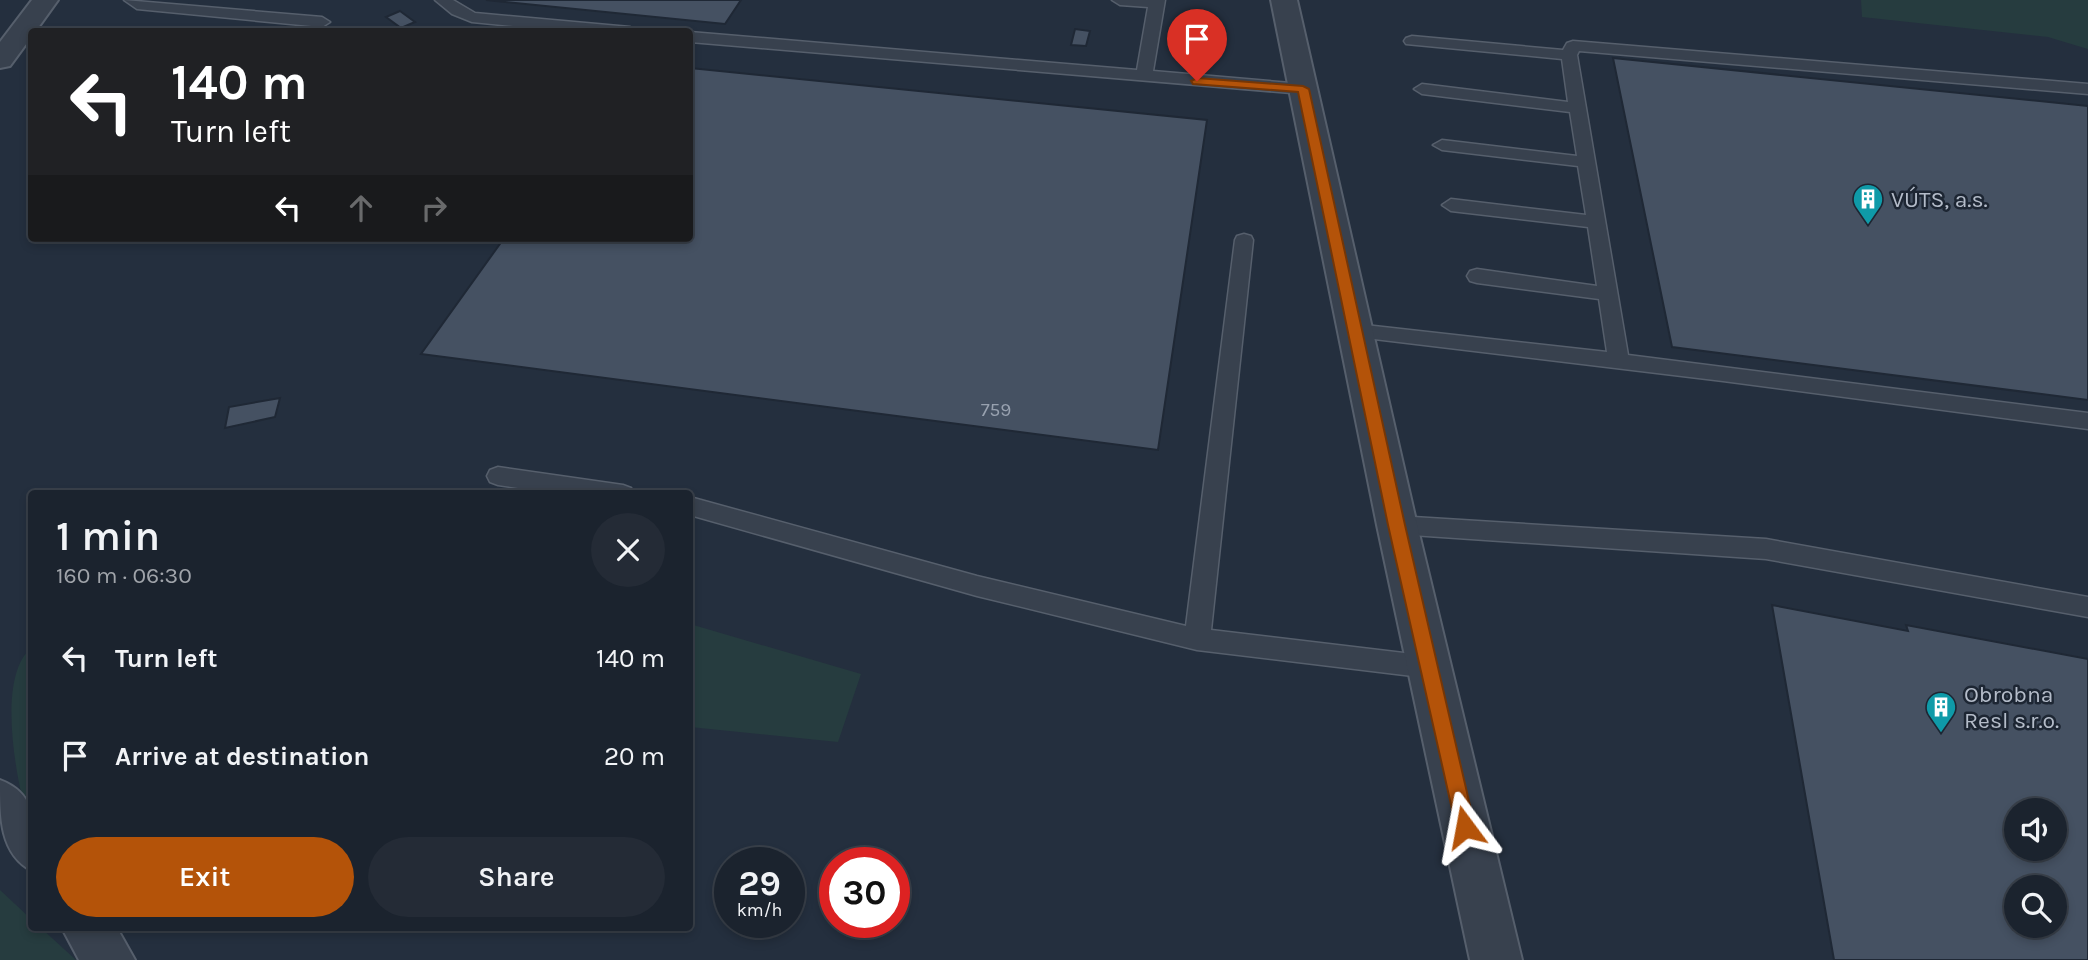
<!DOCTYPE html>
<meta charset="utf-8">
<style>
:root{--surface:#1b232e;--page:#242b36;--text:#f1f3f6;--muted:#a0a4aa;--line:#39404a;--accent:#b45309}
body{margin:0;font-family:Karla,sans-serif;background:var(--page);color:var(--text);height:100vh;display:flex;flex-direction:column;font-size:26px;white-space:nowrap}
*{box-sizing:border-box;margin:0}
p{font-size:23px;color:var(--muted)}
.icon{flex:none;width:38px;height:38px;fill:none;stroke:currentColor;stroke-width:2;stroke-linecap:round;stroke-linejoin:round}
.map{position:relative;flex:1;overflow:hidden}
.side{position:absolute;left:28px;top:490px;width:665px;height:441px;display:flex;flex-direction:column;background:var(--surface);border-radius:7px;box-shadow:0 4px 10px #0003,0 0 0 2px var(--line)}
.side>*{flex:none}
.banner{position:absolute;left:28px;top:28px;width:665px;height:214px;border-radius:7px;box-shadow:0 4px 10px #0003,0 0 0 2px var(--line);background:#202124;color:#fff;overflow:hidden}
.tools{position:absolute;left:2004px;top:798px;display:grid;gap:14px}
.tools a{display:grid;place-items:center;width:63px;height:63px;border-radius:50%;background:var(--surface);box-shadow:0 4px 10px #0003,0 0 0 2px var(--line);font-size:35px}
.speed{position:absolute;left:714px;top:847px;display:flex;gap:14px;font-size:35px;font-weight:700;text-align:center}
.speed>*{display:grid;place-content:center;width:91px;height:91px;border-radius:50%;background:var(--surface);box-shadow:0 4px 10px #0003,0 0 0 2px var(--line);line-height:1}
.speed small{font-size:18px;font-weight:400}
.speed .limit{border:10px solid #d22;background:#fff;color:#111}
.pin{position:absolute;display:grid;place-items:center;width:60px;height:60px;color:#fff;margin:-72px -30px;border-radius:50% 50% 50% 0;rotate:-45deg;box-shadow:0 0 7px #0007}
.pin .icon{rotate:45deg}
.me{position:absolute;width:77px;margin:-38px;rotate:347deg;stroke-linejoin:round;filter:drop-shadow(0 0 5px #0008)}
.turn{display:flex;align-items:center;gap:24px;height:147px;padding:0 28px;font-size:32px}
.turn .icon{width:91px;height:91px;stroke-width:2.5}
.turn b{display:block;font-size:49px;line-height:60px}
.lanes{display:flex;align-items:center;height:66px;padding:0 28px;background:#0003;justify-content:center;gap:35px;direction:ltr}
.lanes .off{opacity:.35}
.round{display:grid;place-items:center;flex:none;width:74px;height:74px;border-radius:37px;background:var(--page)}
.overview{display:flex;align-items:center;justify-content:space-between;height:119px;padding:0 28px}
h1{font-size:42px;font-weight:600;line-height:52px}
.primary-button{display:flex;gap:14px;margin-top:auto;padding:14px 28px}
.primary-button a{flex:1;height:80px;border-radius:42px;background:var(--accent);color:#fff;font-size:28px;font-weight:600;line-height:80px;text-align:center}
.primary-button a+a{background:var(--page);color:var(--text)}
ul{padding:0;list-style:none}
li{display:flex;align-items:center;gap:21px;height:98px;padding:0 28px}
li div{flex:1}
li b{display:block;font-size:26px}
li em{font-style:normal}
.map>svg:first-child{display:block}
.green{fill:#263c3f}
.building{fill:#455162;stroke:#1f2835;stroke-width:2;fill-rule:evenodd}
.lines{fill:none;stroke-linecap:round;stroke-linejoin:round}
.service-casing{stroke:#565f6c;stroke-width:3}
.minor-casing{stroke:#565f6c;stroke-width:4}
.service{fill:#38414e;fill-rule:evenodd}
.minor{fill:#38414e;fill-rule:evenodd}
.route{fill:#b45309;stroke:#753606;stroke-width:2}
.labels{text-anchor:middle;stroke-width:5;stroke-linejoin:round;paint-order:stroke}
.number-label{font-size:19px;fill:#98a1af}
.poi-label{font-size:23px;fill:#b4bcc9;stroke:#1d2633;text-anchor:start}
</style>
<div class="map">
<svg width="2088" height="960" viewBox="0 0 2088 960">
<rect width="100%" height="100%" fill="#242f3e"/>
<path class="green" d="M1861,0H2088V49L2048,37L1862,17Z
M690,624L861,674L838,742L690,727Z
M31,648V794L22,797C13,757 0,675 31,648Z
M0,890L31,919L32,928H41L76,960H0Z"/>
<path class="building" d="M486,0H741L725,24Z
M400,11L415,22L401,28L386,17Z
M1075,29L1090,31L1086,46L1071,45Z
M1613,58L2088,106V400L1672,347Z
M690,68L1207,120L1158,450L421,354L502,241L480,238H690Z
M280,398L275,417L225,428L229,407Z
M1772,605L1908,631L1906,625L2088,659V960H1834ZM2016,810H2054V849H2016ZM2016,887H2054V926H2016Z"/>
<g class="lines">
<g class="service-casing">
<path id="service" d="M124,0L322,17L330,22L322,27L137,9Z
M435,0H453L475,13L630,27L638,32H575L472,22L452,14Z
M1112,0H1165L1153,71L1303,84L1311,89L1303,94L690,42V32L1137,70L1148,7L1120,5Z
M1412,36L1563,50L1567,43L1573,41L2088,84V94L1579,51L1577,55L1628,355L2088,413V429L1723,381L1349,336L1346,331L1349,326L1356,324L1607,352L1599,299L1477,283L1470,281L1467,276L1470,271L1477,269L1597,286L1588,227L1451,211L1442,205L1451,199L1586,215L1578,166L1442,150L1433,145L1442,140L1577,156L1570,112L1422,94L1414,89L1422,84L1568,102L1562,59L1406,44L1404,41L1406,38Z
M1244,234L1251,236L1253,240L1211,630L1429,656L1438,659L1442,667L1438,675L1429,678L1197,650L977,596L690,515V497L977,576L1186,626L1235,240L1237,236Z
M498,467L623,485L631,488L634,494H558L498,485L490,482L487,476L490,470Z
M1397,516L1766,539L2088,597V617L1766,559L1397,534L1389,532L1385,525L1389,518Z"/>
</g>
<g class="minor-casing">
<path id="minor" d="M32,0H58L35,32H32V36L10,66L0,68V42Z
M1271,0H1297L1417,525L1522,960H1470L1377,525Z
M0,780C43,796 32,833 32,871C0,854 0,818 0,780Z
M62,928H117L135,960H79Z"/>
</g>
<use href="#service" class="service"/>
<use href="#minor" class="minor"/>
</g>
<path class="route" d="M1197,78L1303,86L1309,89L1405,525L1475,827L1472,833L1465,836L1458,833L1456,827L1388,525L1298,92L1193,84L1191,81Z"/>
<defs>
<g id="building-pin" transform="scale(1.575)"><path d="M0 17L-7.5 6A9.5 9.5 0 1 1 7.5 6Z" fill="#0f9aa8" stroke="#1d2633"/><path d="M-4-6H4V6H1V3H-1V6H-4ZM-2.5-4.3h1.7v1.8h-1.7ZM.8-4.3h1.7v1.8H.8ZM-2.5-1h1.7V.8h-1.7ZM.8-1h1.7V.8H.8Z" fill="#fff"/></g>
</defs>
<g fill-rule="evenodd">
<use href="#building-pin" x="1868" y="199"/>
<use href="#building-pin" x="1941" y="707"/>
</g>
<g class="labels">
<g class="number-label">
<text x="996" y="416">759</text>
</g>
<g class="poi-label">
<text x="1891" y="207">VÚTS, a.s.</text>
<text x="1964" y="702">Obrobna<tspan x="1964" dy="26">Resl s.r.o.</tspan></text>
</g>
</g>
</svg>
<div class="tools">
<a><svg class="icon" aria-label="sound" viewBox="0 0 24 24"><path d="M4 9h4l5-4v14l-5-4H4zM17 9q2 3 0 6"/></svg></a>
<a><svg class="icon" aria-label="search" viewBox="0 0 24 24"><circle cx="10" cy="10" r="6"/><path d="M15 15l6 6"/></svg></a>
</div>
<div class="speed"><div>29<small>km/h</small></div><div class="limit">30</div></div>
<div class="pin" style="left:1197px;top:81px;background:#d93025"><svg class="icon" aria-label="arrive" viewBox="0 0 24 24"><path d="M6 21V4h12l-3 4 3 4H6"/></svg></div>
<svg class="me" style="left:1465px;top:827px" viewBox="-20 -20 40 40"><path d="M0-17L14 15 0 8-14 15z" fill="#b45309" stroke="#fff" stroke-width="4"/></svg>
<div class="banner">
<div class="turn"><svg class="icon" aria-label="left" viewBox="0 0 24 24"><path d="M17 20v-9H6M10 6l-5 5 5 5"/></svg><div><b>140 m</b>Turn left</div></div>
<div class="lanes"><svg class="icon" aria-label="left" viewBox="0 0 24 24"><path d="M17 20v-9H6M10 6l-5 5 5 5"/></svg><svg class="icon off" aria-label="ahead" viewBox="0 0 24 24"><path d="M12 20V5M6 11l6-6 6 6"/></svg><svg class="icon off" aria-label="right" viewBox="0 0 24 24"><path d="M7 20v-9h11M14 6l5 5-5 5"/></svg></div>
</div>
<section class="side">
<div class="overview"><div><h1>1 min</h1><p>160 m · 06:30</p></div><a class="round"><svg class="icon" aria-label="close" viewBox="0 0 24 24"><path d="M6 6l12 12M18 6L6 18"/></svg></a></div>
<ul>
<li><svg class="icon" aria-label="left" viewBox="0 0 24 24"><path d="M17 20v-9H6M10 6l-5 5 5 5"/></svg><div><b>Turn left</b></div><em>140 m</em></li>
<li><svg class="icon" aria-label="arrive" viewBox="0 0 24 24"><path d="M6 21V4h12l-3 4 3 4H6"/></svg><div><b>Arrive at destination</b></div><em>20 m</em></li>
</ul>
<div class="primary-button"><a>Exit</a><a>Share</a></div>
</section>
</div>
